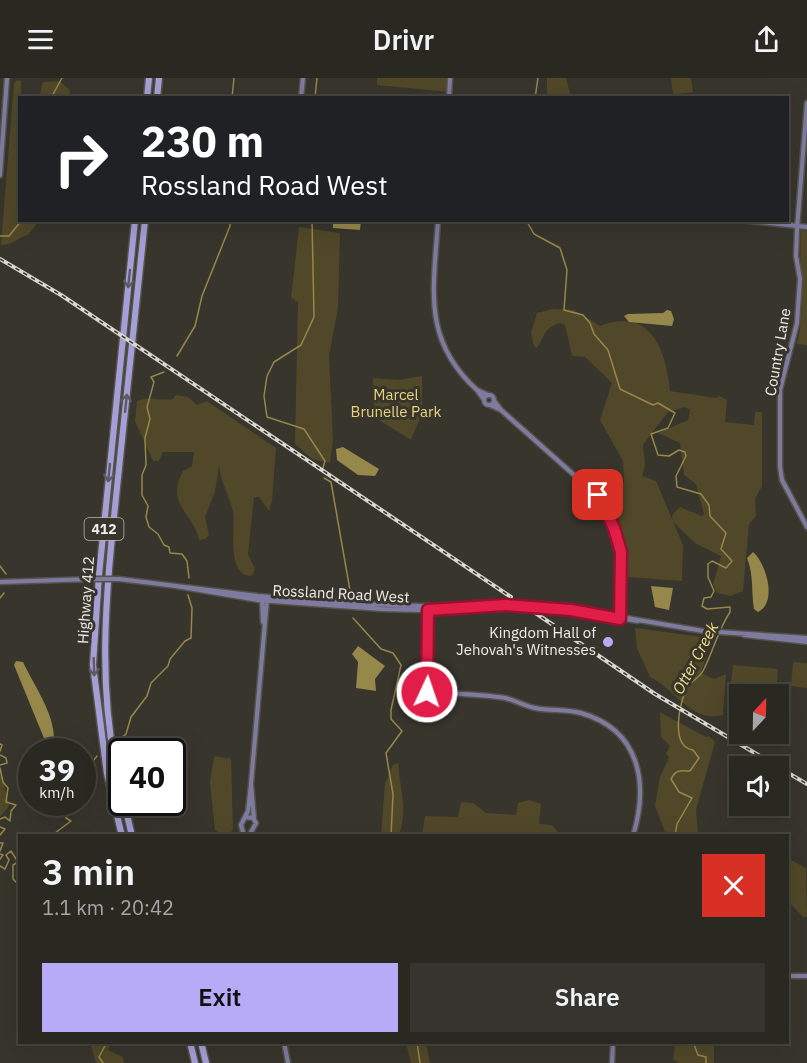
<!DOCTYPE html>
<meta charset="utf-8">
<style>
:root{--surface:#292821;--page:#35342e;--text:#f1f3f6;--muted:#a5a6a5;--line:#45443f;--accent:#b7abf8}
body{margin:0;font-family:"IBM Plex Sans",sans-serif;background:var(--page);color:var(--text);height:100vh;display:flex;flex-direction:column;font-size:22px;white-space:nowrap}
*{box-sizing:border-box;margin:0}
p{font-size:20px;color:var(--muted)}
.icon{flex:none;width:33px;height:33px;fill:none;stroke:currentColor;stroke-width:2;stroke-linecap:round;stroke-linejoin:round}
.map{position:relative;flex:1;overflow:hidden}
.sheet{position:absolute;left:18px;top:756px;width:771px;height:210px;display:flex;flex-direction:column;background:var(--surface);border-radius:0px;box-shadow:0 6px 24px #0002,0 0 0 2px var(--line)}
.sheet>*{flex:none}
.top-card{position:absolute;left:18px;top:18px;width:771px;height:126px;border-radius:0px;box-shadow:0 6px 24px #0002,0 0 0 2px var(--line);background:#202124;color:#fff;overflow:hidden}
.needle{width:39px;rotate:22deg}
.tools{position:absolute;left:729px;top:606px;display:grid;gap:12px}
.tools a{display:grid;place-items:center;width:60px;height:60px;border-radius:0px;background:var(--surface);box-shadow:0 6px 24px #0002,0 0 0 2px var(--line);font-size:30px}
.speed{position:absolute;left:18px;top:660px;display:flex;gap:12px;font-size:30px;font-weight:700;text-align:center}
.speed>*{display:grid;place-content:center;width:78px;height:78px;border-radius:50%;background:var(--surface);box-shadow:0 6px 24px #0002,0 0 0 2px var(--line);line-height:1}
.speed small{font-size:15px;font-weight:400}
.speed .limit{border:3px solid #111;border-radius:9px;background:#fff;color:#111}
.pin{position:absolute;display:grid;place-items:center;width:51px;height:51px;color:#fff;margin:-26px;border-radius:12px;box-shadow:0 3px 9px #0006}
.me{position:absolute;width:66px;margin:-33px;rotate:3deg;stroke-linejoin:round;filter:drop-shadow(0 0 4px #0008)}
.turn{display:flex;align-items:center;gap:21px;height:126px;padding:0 24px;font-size:27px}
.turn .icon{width:78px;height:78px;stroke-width:2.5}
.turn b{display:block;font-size:42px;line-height:51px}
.round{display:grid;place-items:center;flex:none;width:63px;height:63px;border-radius:0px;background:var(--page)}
.overview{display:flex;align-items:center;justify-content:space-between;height:102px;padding:0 24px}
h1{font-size:36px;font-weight:600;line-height:45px}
.primary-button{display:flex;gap:12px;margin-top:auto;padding:12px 24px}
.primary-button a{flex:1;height:69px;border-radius:0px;background:var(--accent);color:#111;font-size:24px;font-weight:600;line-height:69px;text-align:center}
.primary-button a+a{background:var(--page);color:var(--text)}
header{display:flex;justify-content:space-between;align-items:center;height:78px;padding:0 24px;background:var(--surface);font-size:27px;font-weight:600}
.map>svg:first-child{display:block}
.green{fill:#504828}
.water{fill:#96874b}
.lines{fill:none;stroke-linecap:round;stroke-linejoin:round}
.stream{stroke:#96874b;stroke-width:1.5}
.secondary-casing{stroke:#54534a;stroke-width:7}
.highway-casing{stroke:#54534a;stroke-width:9}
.secondary{stroke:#7f7ba0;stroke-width:4}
.highway{stroke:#a69fd7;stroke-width:6}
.rail-casing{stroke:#d9d7d1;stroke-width:4}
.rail{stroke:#37352c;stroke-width:1.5;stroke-dasharray:4.5;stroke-linecap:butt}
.secondary-bridge-casing{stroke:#54534a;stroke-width:7;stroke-linecap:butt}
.secondary-bridge{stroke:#7f7ba0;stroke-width:4}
.oneway{stroke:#5e5a68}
.route-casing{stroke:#92132f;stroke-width:15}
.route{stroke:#e11d48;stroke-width:10}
.poi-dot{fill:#b7abf8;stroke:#37352c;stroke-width:2}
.labels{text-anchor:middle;stroke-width:6;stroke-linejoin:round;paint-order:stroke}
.shield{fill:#37352c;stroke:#b8b6b0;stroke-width:1.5}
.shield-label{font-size:14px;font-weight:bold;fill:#efeee8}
.street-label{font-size:15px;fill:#efeee8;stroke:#37352c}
.park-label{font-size:15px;fill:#e9d47c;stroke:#37352c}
.poi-label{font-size:15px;fill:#efeee8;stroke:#37352c;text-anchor:end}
.water-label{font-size:16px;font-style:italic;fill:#f2dd84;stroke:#37352c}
</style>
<header><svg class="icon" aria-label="menu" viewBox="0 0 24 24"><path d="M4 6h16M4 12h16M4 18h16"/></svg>Drivr<svg class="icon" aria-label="share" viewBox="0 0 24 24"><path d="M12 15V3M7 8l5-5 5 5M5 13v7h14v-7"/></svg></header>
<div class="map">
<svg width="807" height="985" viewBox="0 0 807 985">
<rect width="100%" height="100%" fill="#37352c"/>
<path class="green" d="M377,0H450L449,14L377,7Z
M547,0H566L571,19H547Z
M671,0H691L693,14L673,17Z
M17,2L21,3L20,142L39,143L28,157C16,160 16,166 1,167L14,5Z
M59,3L70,12L69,19H39L43,4Z
M299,149L340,155L338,230L329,277L333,362L330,385L312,381L295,366L298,224L291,220Z
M801,152L807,153V267L797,266C807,224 798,193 801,152Z
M552,231L574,232L600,248C651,228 666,272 670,313L716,320L719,318L727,322L725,344L754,347L755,334H762V408L755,421L756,438L749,446L743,513L730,518L717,515L713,507L721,478L695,465L673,444L672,437L680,429L702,438L704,436L696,406L684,397L680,365L658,355L688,342L690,332L685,329L668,334L643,367L645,387L642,398L656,403L683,467L682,503L627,499L621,457L605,422L624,404L623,383L600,342L612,305L585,279L572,278L565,247L559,245C542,252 546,257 537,270L534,268L531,255L537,235Z
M422,298V335L411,362L374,339L373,300L399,302Z
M176,317L188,319L197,327L207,323L276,370L272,423L269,433L259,419H254L248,476L255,491L252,498C225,498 236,450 233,433C229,418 221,404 219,388L215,414L205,439L209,457L205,461L199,462C193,433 165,428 183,393L192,388L194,374H163L159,383H153L135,343L137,323C147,318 161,323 173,321Z
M635,550L703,559L711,563L701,595L714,601L726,596L723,637C692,646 674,610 650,599L637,570Z
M793,584L807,585V610L791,608Z
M733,587L778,591L776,616L730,615Z
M730,619L739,620V648L728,647Z
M660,634L706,659L709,658L715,664L696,732L698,757H666L655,728L660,699L669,680L666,675L670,668L661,659Z
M214,678L231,681L233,750L231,754L221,756L215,752L210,704Z
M398,685C400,710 408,733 399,757H381L385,705L393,687Z
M0,689L9,728L0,739Z
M529,722L541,726L539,746L552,747L557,753L558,757H422L425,738L458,739L461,724L473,725L486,735L516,737L518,725Z
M789,781L806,790L807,839H803L788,823Z
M90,965H111L108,972L123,979L124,985H96Z
M406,965H426L430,985H411Z
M675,965H714V985H679L673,981Z"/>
<path class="water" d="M333,143H361L360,152L333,150Z
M667,232L671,233L674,241L672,248L629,244L624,238L628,236L663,235Z
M343,369L379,391L375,398L358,397L337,382L336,371Z
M753,474C766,485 778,524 758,534L754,531C751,513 754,498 747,480Z
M651,508L673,510L669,532L655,529Z
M358,568L385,588L375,601L376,613L356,610L358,584L352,576Z
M16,583L23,584C35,610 59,641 53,670H48L14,587Z"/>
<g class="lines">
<path class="stream" d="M51,20L62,0
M232,20L234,0
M315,20L317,0
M535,20L538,0
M312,142L314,239L301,267L274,284L267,298L264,318L267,339L304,351L325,383L322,393
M526,142L534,156L560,170L567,192L564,232L583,237L590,245L594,256L608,272L620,311L653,327L658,325L675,335L668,350L651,356L658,377L669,378L679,372L685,374L686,378L676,398L677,409L701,416L709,427L710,438L726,455L721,471L732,483L726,490L712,483L708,486V499L714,513L711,519L704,520L702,528L707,531L730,529V534C718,552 713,574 703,593C699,600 690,604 687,610C679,625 670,669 693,672L699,680L690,693C680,693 676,691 671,701L679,714L692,720L677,746L675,758
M0,158H9L22,142
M177,278L195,248L202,218L230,148V142
M164,294L151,299L154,304L147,329L150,341L145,360L146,387L142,397V417L148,428L146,439L149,449L158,456L164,467L169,469L170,475L182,476L187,483L189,500
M324,400L331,404L351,518
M0,488L6,496
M0,520L4,515
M353,540L381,571L393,575L401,587L391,632V641L402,653L386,675L393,716L391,758
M118,663L126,656L131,639L147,618L151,605L168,588L170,581L185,563L191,560L192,530L188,517
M0,666L2,667L0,673
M0,677L6,680L7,685L0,687
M82,687L88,689L97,678
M0,690L3,704L8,710L6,724L16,727L11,733L10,743L5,739L0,741
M0,749L5,751L0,757
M51,758L71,743L66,740L68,730L63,724
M0,765H3L0,773
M0,776L3,777L0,781
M0,788L5,791L9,782L6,777L11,773L18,784L13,787V801L17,805L20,803
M417,964L420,985
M693,964L698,977L706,979V985
M103,985L99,979L107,964"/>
<g class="secondary-casing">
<path id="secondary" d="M301,20L303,0
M449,20L450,0
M807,25L797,151L796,178L800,201L797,245L780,312V389L782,402L807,449
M0,97L7,0
M438,142C434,210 421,261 477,312
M740,142L807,149
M484 322a5 5 0 1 1 10 0a5 5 0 1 1-10 0Z
M483,320L477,312L488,317
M490,327L501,332L495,324
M501,332L582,404
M586.5 414a5.5 5.5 0 1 1 11 0a5.5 5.5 0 1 1-11 0Z
M592,420L603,427L598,416
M603,427L621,474L620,541
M119,501L258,518L363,526L421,528L502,525L615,538L703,553L807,560
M0,504L93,501
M176,508L258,522L381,531L421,532L506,527
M262,522L263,544
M428,528L427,614C452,616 479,616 505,620C515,622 524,628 535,630C550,633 566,631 581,635C640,652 649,705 633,758
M603,537L638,543
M744,557L807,564
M245,739L253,740L256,745L249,758
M254,741L251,706L267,521
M244,758L241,747L248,733L251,707
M788,898H807
M284,964L288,985
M612,985L613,964"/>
</g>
<g class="highway-casing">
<path id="highway" d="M147,20L149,0
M157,20L159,0
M122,716C94,611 107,507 118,400C127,314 136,228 145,142
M124,724L132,758
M122,758L107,696L93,587L99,497L135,142
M190,964L195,985
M201,964L206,985"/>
</g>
<use href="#secondary" class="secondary"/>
<use href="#highway" class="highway"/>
<g class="rail-casing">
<path id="rail" d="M0,181L61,217L511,519
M534,534L655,616L777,688
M778,689L807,706"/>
</g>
<use href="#rail" class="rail"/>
<g class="secondary-bridge-casing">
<path id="secondary-bridge" d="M93,501H119"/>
</g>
<use href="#secondary-bridge" class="secondary-bridge"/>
</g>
<defs><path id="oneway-shaft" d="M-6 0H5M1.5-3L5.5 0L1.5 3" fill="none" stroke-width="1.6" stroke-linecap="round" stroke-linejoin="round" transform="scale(1.5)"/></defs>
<g class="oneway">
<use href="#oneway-shaft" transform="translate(129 201) rotate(96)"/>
<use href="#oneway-shaft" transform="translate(126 325) rotate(-84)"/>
<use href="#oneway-shaft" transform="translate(109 395) rotate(96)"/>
<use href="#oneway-shaft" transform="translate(94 589) rotate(88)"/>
</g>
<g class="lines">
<g class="route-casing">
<path id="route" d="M427,614L428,532L506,527L571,532L620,541L621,474L614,450L598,417"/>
</g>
<use href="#route" class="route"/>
</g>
<circle class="poi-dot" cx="608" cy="564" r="6"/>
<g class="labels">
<rect class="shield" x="84.5" y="440" width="39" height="22" rx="4.5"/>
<g class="shield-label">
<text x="104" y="456">412</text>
</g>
<g class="street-label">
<text transform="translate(778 274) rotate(-80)" y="5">Country Lane</text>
<text transform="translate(341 516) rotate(3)" y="5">Rossland Road West</text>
<text transform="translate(86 522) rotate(-86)" y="5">Highway 412</text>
</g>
<g class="park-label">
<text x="396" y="322">Marcel<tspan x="396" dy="17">Brunelle Park</tspan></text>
</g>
<g class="poi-label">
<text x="596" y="560">Kingdom Hall of<tspan x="596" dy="17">Jehovah's Witnesses</tspan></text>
</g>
<g class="water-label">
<text transform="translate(695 580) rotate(-62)" y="6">Otter Creek</text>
</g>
</g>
</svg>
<div class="tools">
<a><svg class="needle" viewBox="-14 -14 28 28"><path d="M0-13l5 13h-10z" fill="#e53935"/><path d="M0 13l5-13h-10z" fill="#a5a6a5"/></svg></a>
<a><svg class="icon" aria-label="sound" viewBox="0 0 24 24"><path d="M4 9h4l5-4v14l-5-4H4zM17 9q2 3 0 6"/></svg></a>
</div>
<div class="speed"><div>39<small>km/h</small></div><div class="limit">40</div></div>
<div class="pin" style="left:598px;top:417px;background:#d93025"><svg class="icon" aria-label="arrive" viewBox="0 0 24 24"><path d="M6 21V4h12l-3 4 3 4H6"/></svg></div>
<svg class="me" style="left:427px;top:614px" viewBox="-20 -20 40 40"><circle r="17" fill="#e11d48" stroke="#fff" stroke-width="3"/><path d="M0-11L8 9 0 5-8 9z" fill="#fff"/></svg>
<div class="top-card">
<div class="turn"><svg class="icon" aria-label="right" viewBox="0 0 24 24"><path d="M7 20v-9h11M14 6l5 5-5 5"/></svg><div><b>230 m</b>Rossland Road West</div></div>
</div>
<section class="sheet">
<div class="overview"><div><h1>3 min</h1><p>1.1 km · 20:42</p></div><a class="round" style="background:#d93025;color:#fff"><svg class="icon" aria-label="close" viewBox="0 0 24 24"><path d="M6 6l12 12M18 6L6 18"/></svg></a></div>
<div class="primary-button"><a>Exit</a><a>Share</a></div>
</section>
</div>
